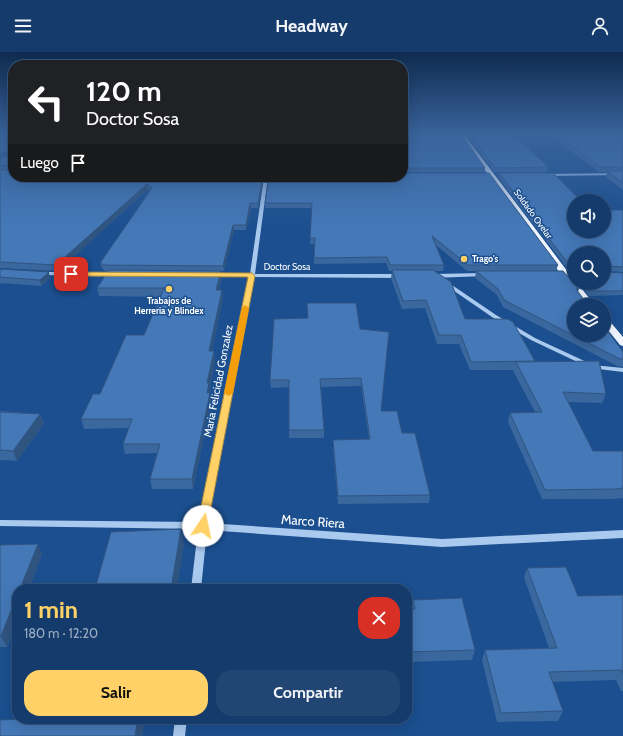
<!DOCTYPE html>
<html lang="es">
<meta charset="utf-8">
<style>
:root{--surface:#143b6b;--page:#214673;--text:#f1f3f6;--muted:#9dadc1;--line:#33557e;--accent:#ffd166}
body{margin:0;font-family:Cabin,sans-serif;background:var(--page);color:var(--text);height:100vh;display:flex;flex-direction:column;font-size:15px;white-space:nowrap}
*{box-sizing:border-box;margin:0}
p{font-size:13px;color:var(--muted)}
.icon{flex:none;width:22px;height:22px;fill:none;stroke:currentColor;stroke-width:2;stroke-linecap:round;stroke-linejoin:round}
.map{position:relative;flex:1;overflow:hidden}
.details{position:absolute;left:12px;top:532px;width:400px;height:140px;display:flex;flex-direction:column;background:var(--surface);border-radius:16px;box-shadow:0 4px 16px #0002,0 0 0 1px var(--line)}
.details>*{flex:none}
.banner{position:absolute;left:8px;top:8px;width:400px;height:122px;border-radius:16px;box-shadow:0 4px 16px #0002,0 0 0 1px var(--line);background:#202124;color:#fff;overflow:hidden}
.tools{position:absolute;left:567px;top:142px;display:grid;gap:8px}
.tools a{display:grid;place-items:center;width:44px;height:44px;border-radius:50%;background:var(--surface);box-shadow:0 4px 16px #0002,0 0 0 1px var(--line);font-size:20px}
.pin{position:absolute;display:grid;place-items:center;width:34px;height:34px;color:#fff;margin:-17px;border-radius:8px;box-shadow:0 2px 6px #0006}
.me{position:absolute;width:44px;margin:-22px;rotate:11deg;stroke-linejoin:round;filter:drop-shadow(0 0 3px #0008)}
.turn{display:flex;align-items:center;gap:14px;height:84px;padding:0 12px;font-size:18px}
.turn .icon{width:52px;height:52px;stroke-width:2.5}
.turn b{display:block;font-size:28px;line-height:34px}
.then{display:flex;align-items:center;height:38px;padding:0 12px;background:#0003;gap:8px;font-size:15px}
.round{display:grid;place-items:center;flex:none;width:42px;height:42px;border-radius:16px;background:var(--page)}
.head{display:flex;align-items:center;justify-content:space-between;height:68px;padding:0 12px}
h1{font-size:24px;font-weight:700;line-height:30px;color:var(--accent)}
.action{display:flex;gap:8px;margin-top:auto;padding:8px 12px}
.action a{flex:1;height:46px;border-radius:16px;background:var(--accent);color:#111;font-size:16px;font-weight:700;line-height:46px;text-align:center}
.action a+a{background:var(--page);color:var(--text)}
header{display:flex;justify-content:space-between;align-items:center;height:52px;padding:0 12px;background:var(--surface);font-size:18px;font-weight:700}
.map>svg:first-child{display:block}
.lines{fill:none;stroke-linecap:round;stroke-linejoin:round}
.minor{fill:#a9c9ee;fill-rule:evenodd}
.major{fill:#f0f6ff;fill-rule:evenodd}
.wall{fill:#3a679d}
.shaded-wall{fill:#305480}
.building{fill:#4478b7;stroke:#305480}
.route{fill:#ffd166;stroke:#a68842}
.slow{fill:#f59e0b}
.poi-dot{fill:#ffd166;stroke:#1b4f8f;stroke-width:1.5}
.labels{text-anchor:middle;stroke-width:3;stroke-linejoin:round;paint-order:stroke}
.far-street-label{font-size:9px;fill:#fff;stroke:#1b4f8f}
.far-poi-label{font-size:9px;font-weight:bold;fill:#fff;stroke:#1b4f8f;text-anchor:start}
.street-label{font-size:11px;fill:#fff;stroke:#1b4f8f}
.near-street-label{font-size:13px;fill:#fff;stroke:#1b4f8f}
</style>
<header><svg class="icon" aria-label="menu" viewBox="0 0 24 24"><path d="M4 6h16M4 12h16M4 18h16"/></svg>Headway<svg class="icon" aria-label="person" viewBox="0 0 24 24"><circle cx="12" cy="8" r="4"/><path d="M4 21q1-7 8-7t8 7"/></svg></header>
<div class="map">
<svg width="623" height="684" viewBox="0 0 623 684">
<rect width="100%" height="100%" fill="#1b4f8f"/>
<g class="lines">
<path class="minor" d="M623,121V123L545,124L543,123L545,122Z
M264,125H268L255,222H400L403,224L400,226L254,225L208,471L442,487L623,478V486L442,495L207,478L201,537H191L198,477L0,474V468L199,470L249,225H212L209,223L212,221L250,222Z
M40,220H116L119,222L116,224L38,223L37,222Z
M574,220V224H560L557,222L560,220Z
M484,221L487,223L486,224L432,226L429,224L432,222Z
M446,229L496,263L535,286L593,313L623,316V320L590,316L531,288L492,265L444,232V230Z
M175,667H187L185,684H173Z"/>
<path class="major" d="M458,81H463L574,228V231H577L595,253H587L562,224Z
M604,265L607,266L623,285V294L620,293L604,273Z"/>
</g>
<path class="wall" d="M0,81L264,125L258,156H251L246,178H234L224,219H221L222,226L219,238H222L223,246L212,299H214L215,308L210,334L211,350L193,437H152L150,427L157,401L125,402L123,392L129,376L84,377L81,367L144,283L161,245L99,244L97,236L109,219H105L102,216L100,211L150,139L148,137L58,219L0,216Z
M403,81L485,116V120H403Z
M465,81H512L548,115L547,120H494Z
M547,81H623V138L606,125L607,120H599Z
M499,121L574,179L623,158V220L605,219L604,220L623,221V243L589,244L579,231H604L574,201V219H569L498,125Z
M269,125L558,213L556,219H467L436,193L444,213L443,219H434L465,267L535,309V310L606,342L602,351L568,350L593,399H623V446L611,447H542L508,370L510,361L535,360L513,319L514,318H470L459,292H437L425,256L402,257L391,226L392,219H389L386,211L314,212V192H310L312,156H265V151Z
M0,217L50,226L41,234L1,231L0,232Z
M476,219L579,237L578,240L623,307V315L617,314L503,255L497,243L475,226Z
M307,251L360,277L381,359L402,381L430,443L429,451L338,452L333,396V388L369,387L361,334L321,335L324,378V386H289V335L271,336L270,328L308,266Z
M0,359L40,362L44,371L17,409L0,408Z
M0,493L42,502L7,595H0Z
M527,516L578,544L623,543V639H621L616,628L552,630L563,659L558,669L497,670L482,608L485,598L549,596L524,526Z
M413,548L475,598L472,608L408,610L412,648L410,658H407V557H411Z"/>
<path class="shaded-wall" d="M12,96L13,101L0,107V102Z
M263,125H264L258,156V151Z
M147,132L148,137L58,219L56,213Z
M250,151L251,156L246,178V173Z
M233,173L234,178L224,219L223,214Z
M221,219L222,226L217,246L216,238Z
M49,220L50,226L41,234L40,228Z
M222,238L223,246L210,308L209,299Z
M214,299L215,308L210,334L211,350L193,437L192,427L207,341V331Z
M40,362L44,371L17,409L13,399Z
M181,477L184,492L177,537H171Z
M38,492L42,502L29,537H20Z
M17,544V568L7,595L1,584Z
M138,667H141L144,674L142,684H135Z"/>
<path class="building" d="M0,81H13V115L0,113V107L13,101L12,96L0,102Z
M403,81H460L485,116H403V117Z
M469,81H512L548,115L495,116Z
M554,81H623V115H600Z
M13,115V125H263L258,151H250L246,173H233L223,214L104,213L100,211L152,136L147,132L56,213L0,210V118H12Z
M607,119H623V131Z
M403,121H489L558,213H468L432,184L444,213H390L387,205L314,206L315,186H310L312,151H265L269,125H403Z
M499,121H553L581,149H574V179H604V158H623V215L605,214L604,220L623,221V239H591L584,231H604V201H574V214H570Z
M0,217L49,220L40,228L0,225Z
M109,218L221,219L216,238H222L209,299H214L207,331H209L207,341H210L192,427H150L160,392H123L132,367H81L93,342H100L126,283H144L164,236H97Z
M392,218H433L451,230L465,267H508L513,270L535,309L471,310L461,283H439L426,248L403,249Z
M476,219H563L579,237H576L588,253H574V283H604V274L623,300V307H620L504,248L498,237Z
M307,251H356L360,277L389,280L381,359H397L402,381H415L430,443L338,444L333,388L370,387L361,326L320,327L324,378H289V328H270L274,267L308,266Z
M599,309L606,342L563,340L593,399H623V436L616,437L545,438L510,361L542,360L516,310Z
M0,360L40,362L13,399L0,398Z
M181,477L171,537H95L111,480Z
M38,492L20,537H17V544L1,584H0V493Z
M566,515L578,544L623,543V621L622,618L549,620L563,659L501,661L485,598L557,596L527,516Z
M462,546L475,598L407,600V557H415L413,548Z
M407,606L412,648H407Z
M23,667H138L135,684H0V668Z"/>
<linearGradient id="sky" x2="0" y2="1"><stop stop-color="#0f2b4f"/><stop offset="0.46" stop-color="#39639b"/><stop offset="1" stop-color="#39639b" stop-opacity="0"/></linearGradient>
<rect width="623" height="177" fill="url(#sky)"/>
<path class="route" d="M69,220L252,221L255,224L207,477H199L197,474L248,225L71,224L69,223Z"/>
<path class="slow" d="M245,253L249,256L233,341L229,344L224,341L242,256Z"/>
<g class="poi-dot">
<circle cx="464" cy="207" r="4"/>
<circle cx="169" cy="237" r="4"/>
</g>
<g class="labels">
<g class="far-street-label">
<text transform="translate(533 162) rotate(54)" y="3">Soldado Ovelar</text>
<text x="287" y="218">Doctor Sosa</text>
</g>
<g class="far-poi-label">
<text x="472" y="210">Trago's</text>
<text x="169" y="252" text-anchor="middle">Trabajos de<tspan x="169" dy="10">Herreria y Blindex</tspan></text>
</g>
<g class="street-label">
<text transform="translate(218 329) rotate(-79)" y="4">Maria Felicidad Gonzalez</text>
</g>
<g class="near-street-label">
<text transform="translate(313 469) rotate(4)" y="5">Marco Riera</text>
</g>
</g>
</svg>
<div class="tools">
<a><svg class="icon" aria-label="sound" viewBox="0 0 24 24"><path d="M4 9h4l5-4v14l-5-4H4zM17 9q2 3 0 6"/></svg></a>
<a><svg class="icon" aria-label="search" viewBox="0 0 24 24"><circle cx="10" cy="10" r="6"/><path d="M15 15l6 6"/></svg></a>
<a><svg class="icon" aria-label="layers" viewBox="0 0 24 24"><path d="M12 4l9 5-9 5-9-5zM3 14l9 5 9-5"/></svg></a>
</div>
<div class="pin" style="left:71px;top:222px;background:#d93025"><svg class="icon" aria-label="arrive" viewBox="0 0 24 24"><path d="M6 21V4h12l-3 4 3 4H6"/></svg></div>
<svg class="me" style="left:203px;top:474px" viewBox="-20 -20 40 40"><circle r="19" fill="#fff"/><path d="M0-13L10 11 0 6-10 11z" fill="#ffd166"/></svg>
<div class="banner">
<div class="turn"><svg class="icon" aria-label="left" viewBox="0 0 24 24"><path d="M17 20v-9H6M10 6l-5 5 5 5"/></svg><div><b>120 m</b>Doctor Sosa</div></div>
<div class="then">Luego<svg class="icon" aria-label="arrive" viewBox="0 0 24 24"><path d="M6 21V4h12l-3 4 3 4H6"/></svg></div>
</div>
<section class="details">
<div class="head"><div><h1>1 min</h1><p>180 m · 12:20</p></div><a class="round" style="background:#d93025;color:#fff"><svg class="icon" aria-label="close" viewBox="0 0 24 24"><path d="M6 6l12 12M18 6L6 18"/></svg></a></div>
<div class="action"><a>Salir</a><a>Compartir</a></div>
</section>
</div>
